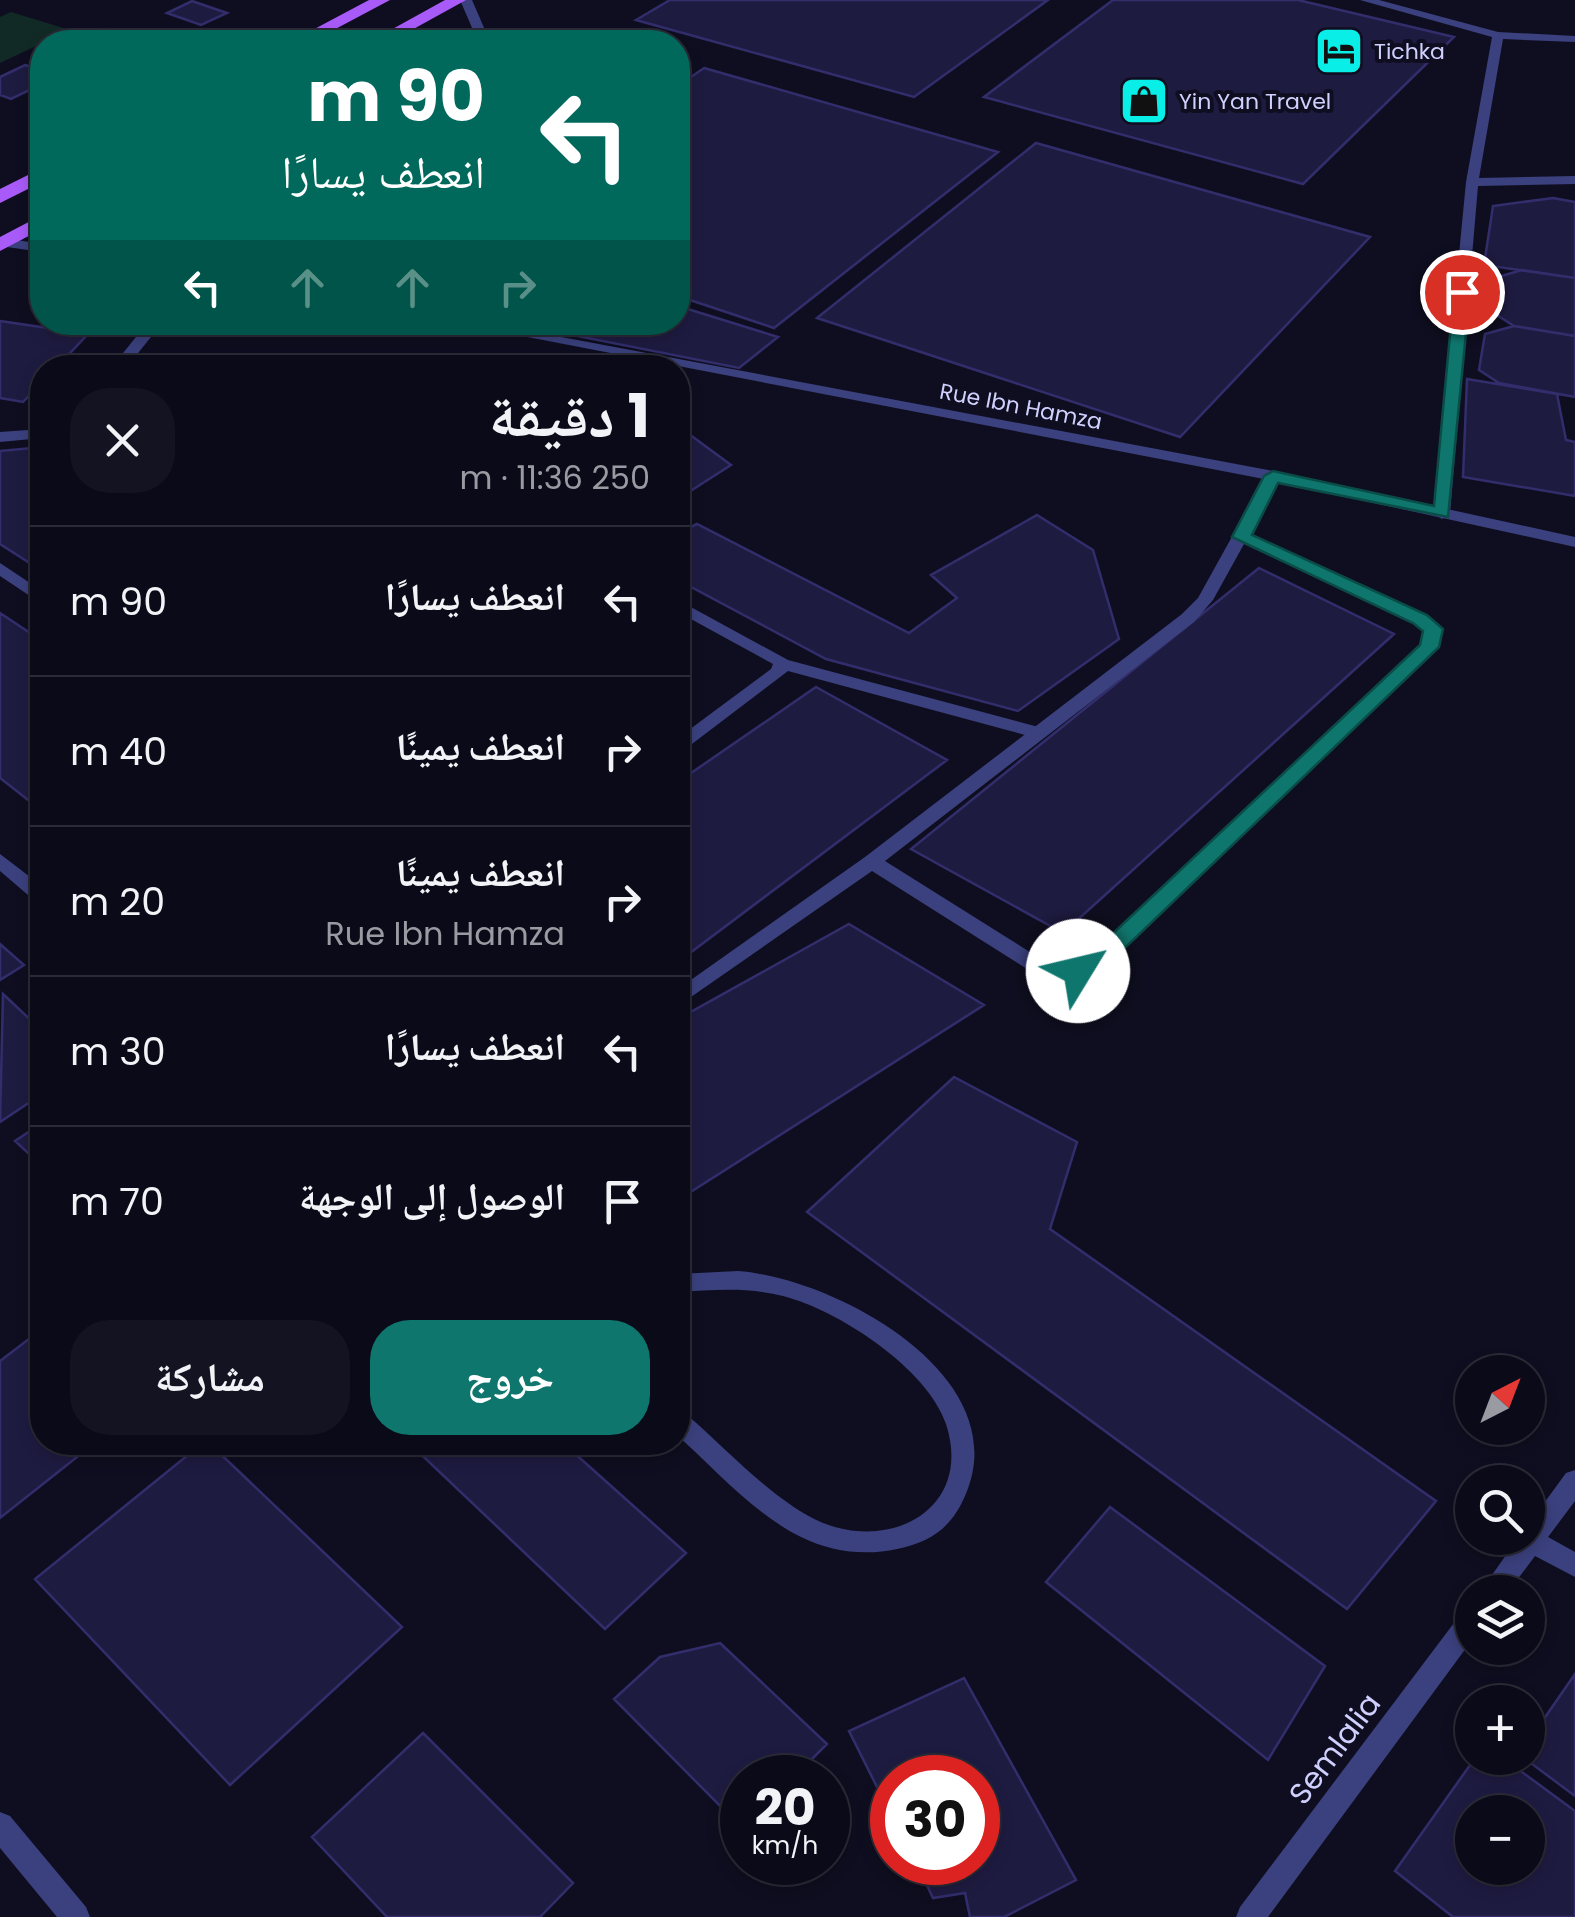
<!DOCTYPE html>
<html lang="ar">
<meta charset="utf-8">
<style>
:root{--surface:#0b0a18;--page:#141321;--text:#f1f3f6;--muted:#9a9aa2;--line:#2b2b37;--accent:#0f766e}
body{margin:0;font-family:Poppins,"Noto Naskh Arabic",sans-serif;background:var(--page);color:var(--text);direction:rtl;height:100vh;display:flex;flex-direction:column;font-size:38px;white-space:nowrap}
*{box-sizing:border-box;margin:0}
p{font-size:32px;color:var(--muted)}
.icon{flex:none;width:55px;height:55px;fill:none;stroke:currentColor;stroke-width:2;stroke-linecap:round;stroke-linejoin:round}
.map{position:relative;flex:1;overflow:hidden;direction:ltr}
.side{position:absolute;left:30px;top:355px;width:660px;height:1100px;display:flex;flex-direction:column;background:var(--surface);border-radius:40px;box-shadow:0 5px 15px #0003,0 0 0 2px var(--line);direction:rtl}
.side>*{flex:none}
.guide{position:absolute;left:30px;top:30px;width:660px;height:305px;border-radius:40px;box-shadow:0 5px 15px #0003,0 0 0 2px var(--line);direction:rtl;background:#00695c;color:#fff;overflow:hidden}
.needle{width:65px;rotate:42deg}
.buttons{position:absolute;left:1455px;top:1355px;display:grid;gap:20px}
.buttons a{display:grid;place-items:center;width:90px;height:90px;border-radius:50%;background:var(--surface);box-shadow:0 5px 15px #0003,0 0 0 2px var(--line);font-size:50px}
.speed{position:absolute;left:720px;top:1755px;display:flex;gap:20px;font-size:50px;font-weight:700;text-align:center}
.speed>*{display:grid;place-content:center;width:130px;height:130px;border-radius:50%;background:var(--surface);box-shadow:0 5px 15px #0003,0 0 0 2px var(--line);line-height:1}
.speed small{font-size:25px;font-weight:400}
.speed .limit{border:15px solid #d22;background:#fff;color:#111}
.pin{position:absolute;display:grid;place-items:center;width:85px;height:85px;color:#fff;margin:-42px;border:5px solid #fff;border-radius:50%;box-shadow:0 2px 10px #0007}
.me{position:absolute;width:110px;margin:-55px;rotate:54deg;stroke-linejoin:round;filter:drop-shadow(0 0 8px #0008)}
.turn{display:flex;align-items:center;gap:35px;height:210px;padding:0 40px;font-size:45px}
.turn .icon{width:130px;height:130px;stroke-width:2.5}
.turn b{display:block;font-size:70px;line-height:85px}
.lanes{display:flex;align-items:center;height:95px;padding:0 40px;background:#0003;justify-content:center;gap:50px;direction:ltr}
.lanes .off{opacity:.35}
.round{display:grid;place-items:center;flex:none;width:105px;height:105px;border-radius:40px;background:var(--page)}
.head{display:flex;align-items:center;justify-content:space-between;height:170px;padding:0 40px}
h1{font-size:60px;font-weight:700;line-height:75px}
.cta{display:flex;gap:20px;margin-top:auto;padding:20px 40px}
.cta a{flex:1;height:115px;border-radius:40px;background:var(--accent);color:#fff;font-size:40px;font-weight:700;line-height:115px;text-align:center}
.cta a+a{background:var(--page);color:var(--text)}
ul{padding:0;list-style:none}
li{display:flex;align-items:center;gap:30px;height:150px;padding:0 40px;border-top:2px solid var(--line)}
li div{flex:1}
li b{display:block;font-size:38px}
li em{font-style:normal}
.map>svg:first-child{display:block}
.green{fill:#112a26}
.building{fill:#1e1b41;stroke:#322e6c;stroke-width:2.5;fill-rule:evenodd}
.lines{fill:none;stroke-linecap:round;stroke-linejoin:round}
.lane{fill:#3b417e;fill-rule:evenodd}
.street{fill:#3b417e;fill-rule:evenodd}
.primary{fill:#a95bf9;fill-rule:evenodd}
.route{fill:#0f766e;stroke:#0a4d48;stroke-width:2.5}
.labels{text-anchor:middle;stroke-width:8;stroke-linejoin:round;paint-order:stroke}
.far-poi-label{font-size:22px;fill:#cfd0fd;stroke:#0f0e20;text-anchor:start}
.far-street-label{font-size:22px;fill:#cfd0fd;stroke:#0f0e20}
.near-street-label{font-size:30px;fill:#cfd0fd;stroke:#0f0e20}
</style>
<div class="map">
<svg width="1575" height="1917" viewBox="0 0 1575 1917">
<rect width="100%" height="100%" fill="#0f0e20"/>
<path class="green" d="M11,12L70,30L0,63V17Z"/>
<path class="building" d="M670,0H1048L914,97L636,20Z
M1113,0H1298L1454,37L1303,184L984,97Z
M192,1L227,13L201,25L167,13Z
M104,29L149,42H76Z
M25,65L42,71V84L11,99L0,95V77Z
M704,68L998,152L774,328L678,296V86Z
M1036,143L1370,237L1180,437L817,318Z
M1553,198L1575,202V278L1484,265L1493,206Z
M1522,270L1575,278V336L1514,326L1486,308L1491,279Z
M678,306L778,337L739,368L507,322H678Z
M0,321L88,334L56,368H42V382L23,402L0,398Z
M1514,326L1575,336V397L1499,383L1479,370L1485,334Z
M1467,379L1557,394L1566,440L1575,442V496L1463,477Z
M678,426L731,465L678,499Z
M42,447V571L0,544V451Z
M1037,515L1093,550L1119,639L1018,711L826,659L678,580V533L697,524L909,633L957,598L931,575Z
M1259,568L1394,634L1063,933L911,849Z
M0,613L42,641V811L0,778Z
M816,687L947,760L678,962V782Z
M849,924L984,1005L678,1200V1019Z
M0,944L24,965L0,980Z
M3,994L37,1026L42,1023V1094L0,1122Z
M954,1077L1077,1142L1050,1229L1436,1501L1347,1609L807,1212Z
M42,1123V1166L15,1141Z
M42,1329V1442H96L0,1518V1361Z
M204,1442H208L402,1627L230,1785L35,1579Z
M408,1442H562L686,1553L605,1629Z
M1110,1507L1325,1666L1268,1760L1046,1582Z
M720,1643L827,1744L793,1778H742V1828L614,1699L660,1657Z
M1575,1674V1796L1524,1758H1528V1742Z
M964,1678L1076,1880L1004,1917H970L965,1893L933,1898L916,1862H978V1778H892V1817L849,1731Z
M423,1733L573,1883L540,1917H387L312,1837Z
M1475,1758H1503L1575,1811V1917H1453L1395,1871ZM1472,1812H1528V1868H1472Z"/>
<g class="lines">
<path class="lane" d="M460,0H472L485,30L476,42H465L473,30Z
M1360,0H1379L1498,32L1575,36V42L1503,39L1479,178L1575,176V184L1478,186L1450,514L1442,519L1434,514L1466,182L1492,37Z
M148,322H163L126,368H111Z
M42,429V438L0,442V432Z
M678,600L788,660L1046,729L1049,733L1040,739L788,671L684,750L678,752V738L771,669L773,664L678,612Z"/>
<path class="street" d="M4,238L42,244V252L7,247L0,250V239Z
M450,322H482L1273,471L1575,537V547L1278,482L1249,535L1426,615L1442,629L1438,647L1104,967L1078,978L1038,976L872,871L678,1006V989L865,857L1182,614L1198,598L1264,479ZM1244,544L1414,623L1424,630L1421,645L1090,957L1075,964H1049L885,861L1194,622L1213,600Z
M0,563L42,591V604L0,576Z
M0,854L42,886V903L35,901L0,871Z
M738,1271C835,1278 1018,1376 965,1496C951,1528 931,1542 897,1549C865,1556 831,1552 801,1537C754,1514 716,1470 678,1436V1411L687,1415C726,1448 775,1503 823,1523C894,1551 973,1507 946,1424C927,1368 838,1310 783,1296C748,1287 713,1290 678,1292V1274Z
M1575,1470V1501L1548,1537L1575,1552V1577L1535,1556L1508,1592H1480L1518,1538H1528V1525L1566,1473Z
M1472,1608V1640L1268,1917H1236L1240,1907L1463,1611Z
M0,1812L10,1816L86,1907L90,1917H57L0,1848Z"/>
<path class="primary" d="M369,0H390L311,42H290Z
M445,0H466L390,42H369Z
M42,168V182L0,203V189Z
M42,215V229L0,251V237Z"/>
</g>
<path class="route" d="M1462,288L1470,292L1448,517L1278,483L1252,535L1427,615L1443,629L1439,647L1105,967L1078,980L1070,977L1066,971L1089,956L1420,645L1423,631L1413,623L1232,537L1264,476L1273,471L1434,506L1454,292Z"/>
<defs>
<g id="hotel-square" transform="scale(2.5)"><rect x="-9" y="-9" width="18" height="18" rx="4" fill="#09efe8" stroke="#0f0e20"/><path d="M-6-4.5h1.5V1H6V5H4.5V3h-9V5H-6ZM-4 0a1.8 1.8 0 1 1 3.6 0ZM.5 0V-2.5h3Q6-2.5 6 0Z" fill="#111"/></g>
<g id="shop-square" transform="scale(2.5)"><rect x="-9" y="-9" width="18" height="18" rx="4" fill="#09efe8" stroke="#0f0e20"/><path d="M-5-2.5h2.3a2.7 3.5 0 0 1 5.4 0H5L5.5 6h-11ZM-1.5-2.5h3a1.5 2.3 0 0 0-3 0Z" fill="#111"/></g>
</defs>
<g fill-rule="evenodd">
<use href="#hotel-square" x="1339" y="51"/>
<use href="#shop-square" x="1144" y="101"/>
</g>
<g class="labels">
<g class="far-poi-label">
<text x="1374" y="59">Tichka</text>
<text x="1179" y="109">Yin Yan Travel</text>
</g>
<g class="far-street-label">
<text transform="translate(1021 406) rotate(11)" y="8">Rue Ibn Hamza</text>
</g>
<g class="near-street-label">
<text transform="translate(1335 1749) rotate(-53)" y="10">Semlalia</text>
</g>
</g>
</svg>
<div class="buttons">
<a><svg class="needle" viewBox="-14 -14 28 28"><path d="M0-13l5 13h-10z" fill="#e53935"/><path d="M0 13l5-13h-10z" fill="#9a9aa2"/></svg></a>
<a><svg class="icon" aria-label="search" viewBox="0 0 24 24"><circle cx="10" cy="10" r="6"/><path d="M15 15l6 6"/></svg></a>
<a><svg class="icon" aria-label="layers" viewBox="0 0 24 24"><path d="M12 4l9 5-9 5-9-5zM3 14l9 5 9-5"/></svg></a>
<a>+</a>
<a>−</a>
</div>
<div class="speed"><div>20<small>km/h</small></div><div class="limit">30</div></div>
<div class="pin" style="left:1462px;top:292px;background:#d93025"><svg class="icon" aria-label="arrive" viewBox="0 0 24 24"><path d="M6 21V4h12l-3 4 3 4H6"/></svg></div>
<svg class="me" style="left:1078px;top:971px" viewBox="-20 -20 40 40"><circle r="19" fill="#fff"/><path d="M0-13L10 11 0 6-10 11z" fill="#0f766e"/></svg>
<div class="guide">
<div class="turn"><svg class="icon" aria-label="left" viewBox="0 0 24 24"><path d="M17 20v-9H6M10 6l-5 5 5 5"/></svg><div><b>90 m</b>انعطف يسارًا</div></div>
<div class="lanes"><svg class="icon" aria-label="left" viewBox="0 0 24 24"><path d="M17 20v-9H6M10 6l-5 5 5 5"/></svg><svg class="icon off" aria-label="ahead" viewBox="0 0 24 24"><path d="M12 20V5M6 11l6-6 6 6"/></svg><svg class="icon off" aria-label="ahead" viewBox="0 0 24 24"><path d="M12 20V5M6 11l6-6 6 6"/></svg><svg class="icon off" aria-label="right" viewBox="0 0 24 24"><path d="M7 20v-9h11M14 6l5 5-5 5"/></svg></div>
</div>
<section class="side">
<div class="head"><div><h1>1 دقيقة</h1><p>250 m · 11:36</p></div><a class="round"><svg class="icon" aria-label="close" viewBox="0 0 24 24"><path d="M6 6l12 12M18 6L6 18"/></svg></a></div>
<ul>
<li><svg class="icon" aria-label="left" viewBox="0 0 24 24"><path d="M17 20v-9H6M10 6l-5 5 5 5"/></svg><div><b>انعطف يسارًا</b></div><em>90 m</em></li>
<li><svg class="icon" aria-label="right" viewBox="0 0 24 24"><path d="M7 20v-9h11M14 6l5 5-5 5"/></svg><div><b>انعطف يمينًا</b></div><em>40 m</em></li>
<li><svg class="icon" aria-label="right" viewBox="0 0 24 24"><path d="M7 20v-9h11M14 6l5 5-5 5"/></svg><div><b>انعطف يمينًا</b><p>Rue Ibn Hamza</p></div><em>20 m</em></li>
<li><svg class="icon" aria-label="left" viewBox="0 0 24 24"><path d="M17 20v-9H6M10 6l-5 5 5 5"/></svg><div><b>انعطف يسارًا</b></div><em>30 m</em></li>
<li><svg class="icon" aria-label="arrive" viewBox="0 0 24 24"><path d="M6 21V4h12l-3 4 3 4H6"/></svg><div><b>الوصول إلى الوجهة</b></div><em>70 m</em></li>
</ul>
<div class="cta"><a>خروج</a><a>مشاركة</a></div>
</section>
</div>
